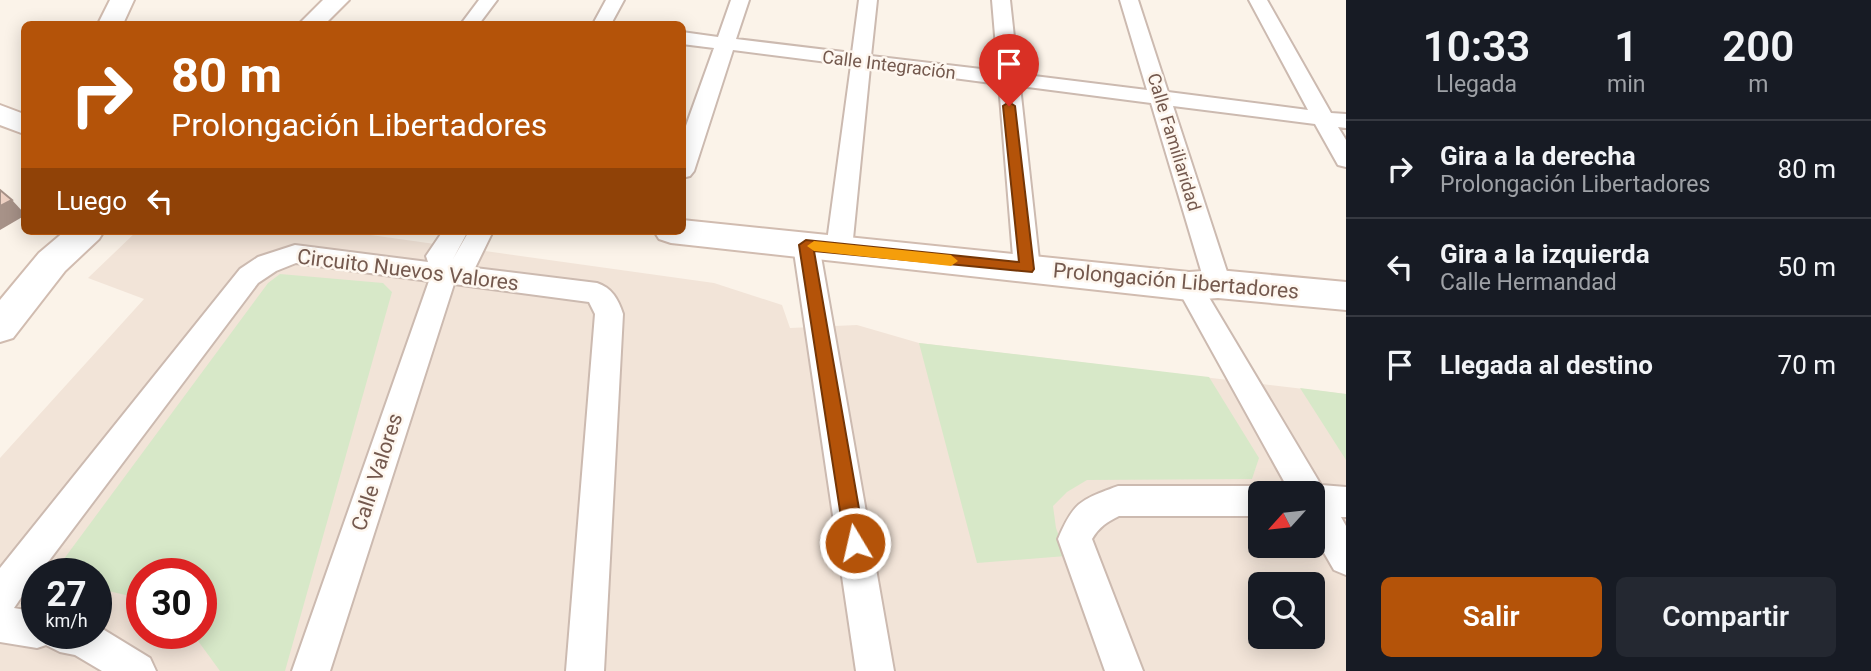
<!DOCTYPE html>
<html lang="es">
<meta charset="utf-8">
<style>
:root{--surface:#171b24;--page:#242831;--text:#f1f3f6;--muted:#9ea1a6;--line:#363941;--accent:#b45309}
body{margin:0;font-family:Roboto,sans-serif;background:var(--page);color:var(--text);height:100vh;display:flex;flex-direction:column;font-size:26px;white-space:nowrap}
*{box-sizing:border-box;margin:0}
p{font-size:23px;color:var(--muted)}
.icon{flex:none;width:38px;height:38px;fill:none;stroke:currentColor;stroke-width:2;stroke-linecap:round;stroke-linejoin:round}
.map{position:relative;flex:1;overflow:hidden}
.drawer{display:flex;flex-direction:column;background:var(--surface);width:525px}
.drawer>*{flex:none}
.top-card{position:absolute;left:21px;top:21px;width:665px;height:214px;border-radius:10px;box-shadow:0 4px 18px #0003;background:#b45309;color:#fff;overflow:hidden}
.needle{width:46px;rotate:243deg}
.fabs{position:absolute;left:1248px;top:481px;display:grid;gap:14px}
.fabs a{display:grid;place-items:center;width:77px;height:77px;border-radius:10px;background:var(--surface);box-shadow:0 4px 18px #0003;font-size:35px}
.speed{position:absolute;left:21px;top:558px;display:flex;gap:14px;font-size:35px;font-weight:700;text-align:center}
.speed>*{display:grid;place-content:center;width:91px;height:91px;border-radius:50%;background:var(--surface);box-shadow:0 4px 18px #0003;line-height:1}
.speed small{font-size:18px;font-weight:400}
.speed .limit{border:10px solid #d22;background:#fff;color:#111}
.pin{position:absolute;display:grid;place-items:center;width:60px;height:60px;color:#fff;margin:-72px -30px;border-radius:50% 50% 50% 0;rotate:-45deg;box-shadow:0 0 7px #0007}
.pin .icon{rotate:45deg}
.me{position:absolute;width:77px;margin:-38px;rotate:351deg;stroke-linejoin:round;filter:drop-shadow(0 0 5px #0008)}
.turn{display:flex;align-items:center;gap:24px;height:147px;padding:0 35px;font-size:32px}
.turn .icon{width:91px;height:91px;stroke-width:2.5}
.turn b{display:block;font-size:49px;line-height:60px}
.then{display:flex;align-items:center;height:66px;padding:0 35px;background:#0003;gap:14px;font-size:26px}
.eta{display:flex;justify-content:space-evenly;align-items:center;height:119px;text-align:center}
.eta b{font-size:42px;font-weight:600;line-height:49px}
.primary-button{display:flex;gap:14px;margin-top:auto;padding:14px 35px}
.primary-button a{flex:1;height:80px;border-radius:10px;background:var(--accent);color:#fff;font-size:28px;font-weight:600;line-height:80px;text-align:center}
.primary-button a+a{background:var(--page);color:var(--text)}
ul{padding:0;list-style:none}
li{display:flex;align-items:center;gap:21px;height:98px;padding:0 35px;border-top:2px solid var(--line)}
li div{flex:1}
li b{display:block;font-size:26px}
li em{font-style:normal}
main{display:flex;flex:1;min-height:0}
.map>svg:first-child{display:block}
.residential{fill:#f2e4d8;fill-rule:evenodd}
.green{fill:#d7e8c8}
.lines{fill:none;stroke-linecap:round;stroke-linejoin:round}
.street-casing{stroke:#ccbab0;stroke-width:4}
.secondary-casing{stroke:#d1bcb0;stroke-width:4}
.street{fill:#fff;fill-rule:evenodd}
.secondary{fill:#fff;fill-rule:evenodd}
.shaded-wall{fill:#a79288}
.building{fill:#eed1c3;stroke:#a79288;stroke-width:2}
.route{fill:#b45309;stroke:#753606;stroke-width:2}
.slow{fill:#f59e0b}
.labels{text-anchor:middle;stroke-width:5;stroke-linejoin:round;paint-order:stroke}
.far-street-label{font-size:18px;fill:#74594e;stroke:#fef7ef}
.street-label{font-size:21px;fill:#74594e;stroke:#fef7ef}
</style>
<main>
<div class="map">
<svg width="1346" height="671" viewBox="0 0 1346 671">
<rect width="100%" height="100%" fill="#fbf3e9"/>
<path class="residential" d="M137,231H342L714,283L782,305L790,328L857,325L919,343L1346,394V671H0V458L144,299L88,278ZM1260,494H1312V546H1260ZM37,574H96V634H37ZM142,574H201V634H142ZM1260,584H1312V637H1260Z"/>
<path class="green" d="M280,274L383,283L392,292L285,671H220L193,634H201V574H142V599L96,588V574H55V571L268,283Z
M919,343L1209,377L1259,458L1252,479L1087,480L1067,492L1053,506L1056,528L1066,556L977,563Z
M1300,388L1346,394V460Z"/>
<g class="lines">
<g class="street-casing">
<path id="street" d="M479,0H497L479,24H461Z
M606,0H624L611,24H593Z
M731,0H749L736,39L852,53L859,0H877L871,56L998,71L992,0H1010L1018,74L1147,90L1120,0H1138L1168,92L1308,110L1249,0H1267L1331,113L1346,114V128L1338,127L1346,140V167L1338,165L1315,124L1173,106L1231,284L1227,291L1218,294L1209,291L1205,284L1151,103L1020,86L1040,269L1036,276L1027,279L1018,276L1014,269L999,84L870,67L852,249L848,255L839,258L830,255L826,249L851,65L733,50L694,171L690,176L682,178V137L714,48L682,44V32L718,37Z
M443,231H468L453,259L469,231H493L475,268L597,283C612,288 618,299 623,314L604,671H566L595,314L589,302L454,284L330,671H292L429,281L296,263L276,271L258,283L39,574H37L14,608L37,612V634H96V625L150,658L156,671H102L75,655L60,652L46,645L37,648L0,642V568L240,269L258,257L295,245L428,262L426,256Z
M806,236L815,239L819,245L894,671H856L793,245L797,239Z
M1189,276L1198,279L1321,485L1346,487V517H1341L1346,526V575L1334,570L1312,532V494H1291L1176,286L1180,279Z
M1118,486H1260L1273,494H1260V516H1119C1107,522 1099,527 1092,539L1143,671H1105L1058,539C1074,501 1081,500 1118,486Z"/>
</g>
<g class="secondary-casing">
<path id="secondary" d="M110,0H134L123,24H98Z
M323,0H349L325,24H299Z
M0,105L24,114V134L0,125Z
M682,220L1189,272L1218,270L1346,282V310L1218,298L1189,300L671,243L659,239L654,231H682Z
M65,231H104L99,239L65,271L13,338L0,342V300L39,253Z"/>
</g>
<use href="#street" class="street"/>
<use href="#secondary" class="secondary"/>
</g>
<path class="shaded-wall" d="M12,200L24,213V216L0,230V206Z"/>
<path class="building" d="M0,190L12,200L0,206Z"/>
<path class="route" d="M1009,102L1015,106L1034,269L1032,272L814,251L865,543L862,550L855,553L848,550L845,543L799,245L806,240L1019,262L1003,106Z"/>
<path class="slow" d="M814,241L951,255L958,261L951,266L814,251L807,246Z"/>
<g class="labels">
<g class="far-street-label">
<text transform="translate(889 65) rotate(7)" y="6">Calle Integración</text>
<text transform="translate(1174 142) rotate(73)" y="6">Calle Familiaridad</text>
</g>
<g class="street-label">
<text transform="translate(408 270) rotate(7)" y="7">Circuito Nuevos Valores</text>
<text transform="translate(1176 281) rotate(5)" y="7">Prolongación Libertadores</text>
<text transform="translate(377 472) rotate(-72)" y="7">Calle Valores</text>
</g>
</g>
</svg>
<div class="fabs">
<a><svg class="needle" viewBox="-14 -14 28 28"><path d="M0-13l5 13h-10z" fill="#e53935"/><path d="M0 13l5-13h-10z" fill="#9ea1a6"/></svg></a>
<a><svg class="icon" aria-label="search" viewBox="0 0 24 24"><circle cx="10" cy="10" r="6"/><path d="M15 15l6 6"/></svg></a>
</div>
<div class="speed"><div>27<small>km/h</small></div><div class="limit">30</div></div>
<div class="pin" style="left:1009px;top:106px;background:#d93025"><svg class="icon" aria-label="arrive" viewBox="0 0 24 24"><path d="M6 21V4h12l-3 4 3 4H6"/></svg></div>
<svg class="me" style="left:855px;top:543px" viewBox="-20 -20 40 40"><circle r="17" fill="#b45309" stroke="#fff" stroke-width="3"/><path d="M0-11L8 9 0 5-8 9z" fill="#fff"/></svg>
<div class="top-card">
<div class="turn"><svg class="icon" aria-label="right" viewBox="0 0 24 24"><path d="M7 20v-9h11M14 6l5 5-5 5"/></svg><div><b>80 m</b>Prolongación Libertadores</div></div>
<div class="then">Luego<svg class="icon" aria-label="left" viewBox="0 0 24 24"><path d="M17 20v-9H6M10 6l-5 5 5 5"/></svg></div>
</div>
</div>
<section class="drawer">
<div class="eta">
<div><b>10:33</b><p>Llegada</p></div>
<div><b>1</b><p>min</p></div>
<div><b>200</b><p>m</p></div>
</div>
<ul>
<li><svg class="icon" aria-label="right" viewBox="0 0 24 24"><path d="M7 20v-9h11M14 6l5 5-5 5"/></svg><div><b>Gira a la derecha</b><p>Prolongación Libertadores</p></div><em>80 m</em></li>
<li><svg class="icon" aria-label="left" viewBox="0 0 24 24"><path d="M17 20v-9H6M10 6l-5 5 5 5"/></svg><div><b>Gira a la izquierda</b><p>Calle Hermandad</p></div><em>50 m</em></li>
<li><svg class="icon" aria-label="arrive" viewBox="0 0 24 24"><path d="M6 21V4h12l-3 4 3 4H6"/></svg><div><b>Llegada al destino</b></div><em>70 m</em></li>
</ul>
<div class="primary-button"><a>Salir</a><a>Compartir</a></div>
</section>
</main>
